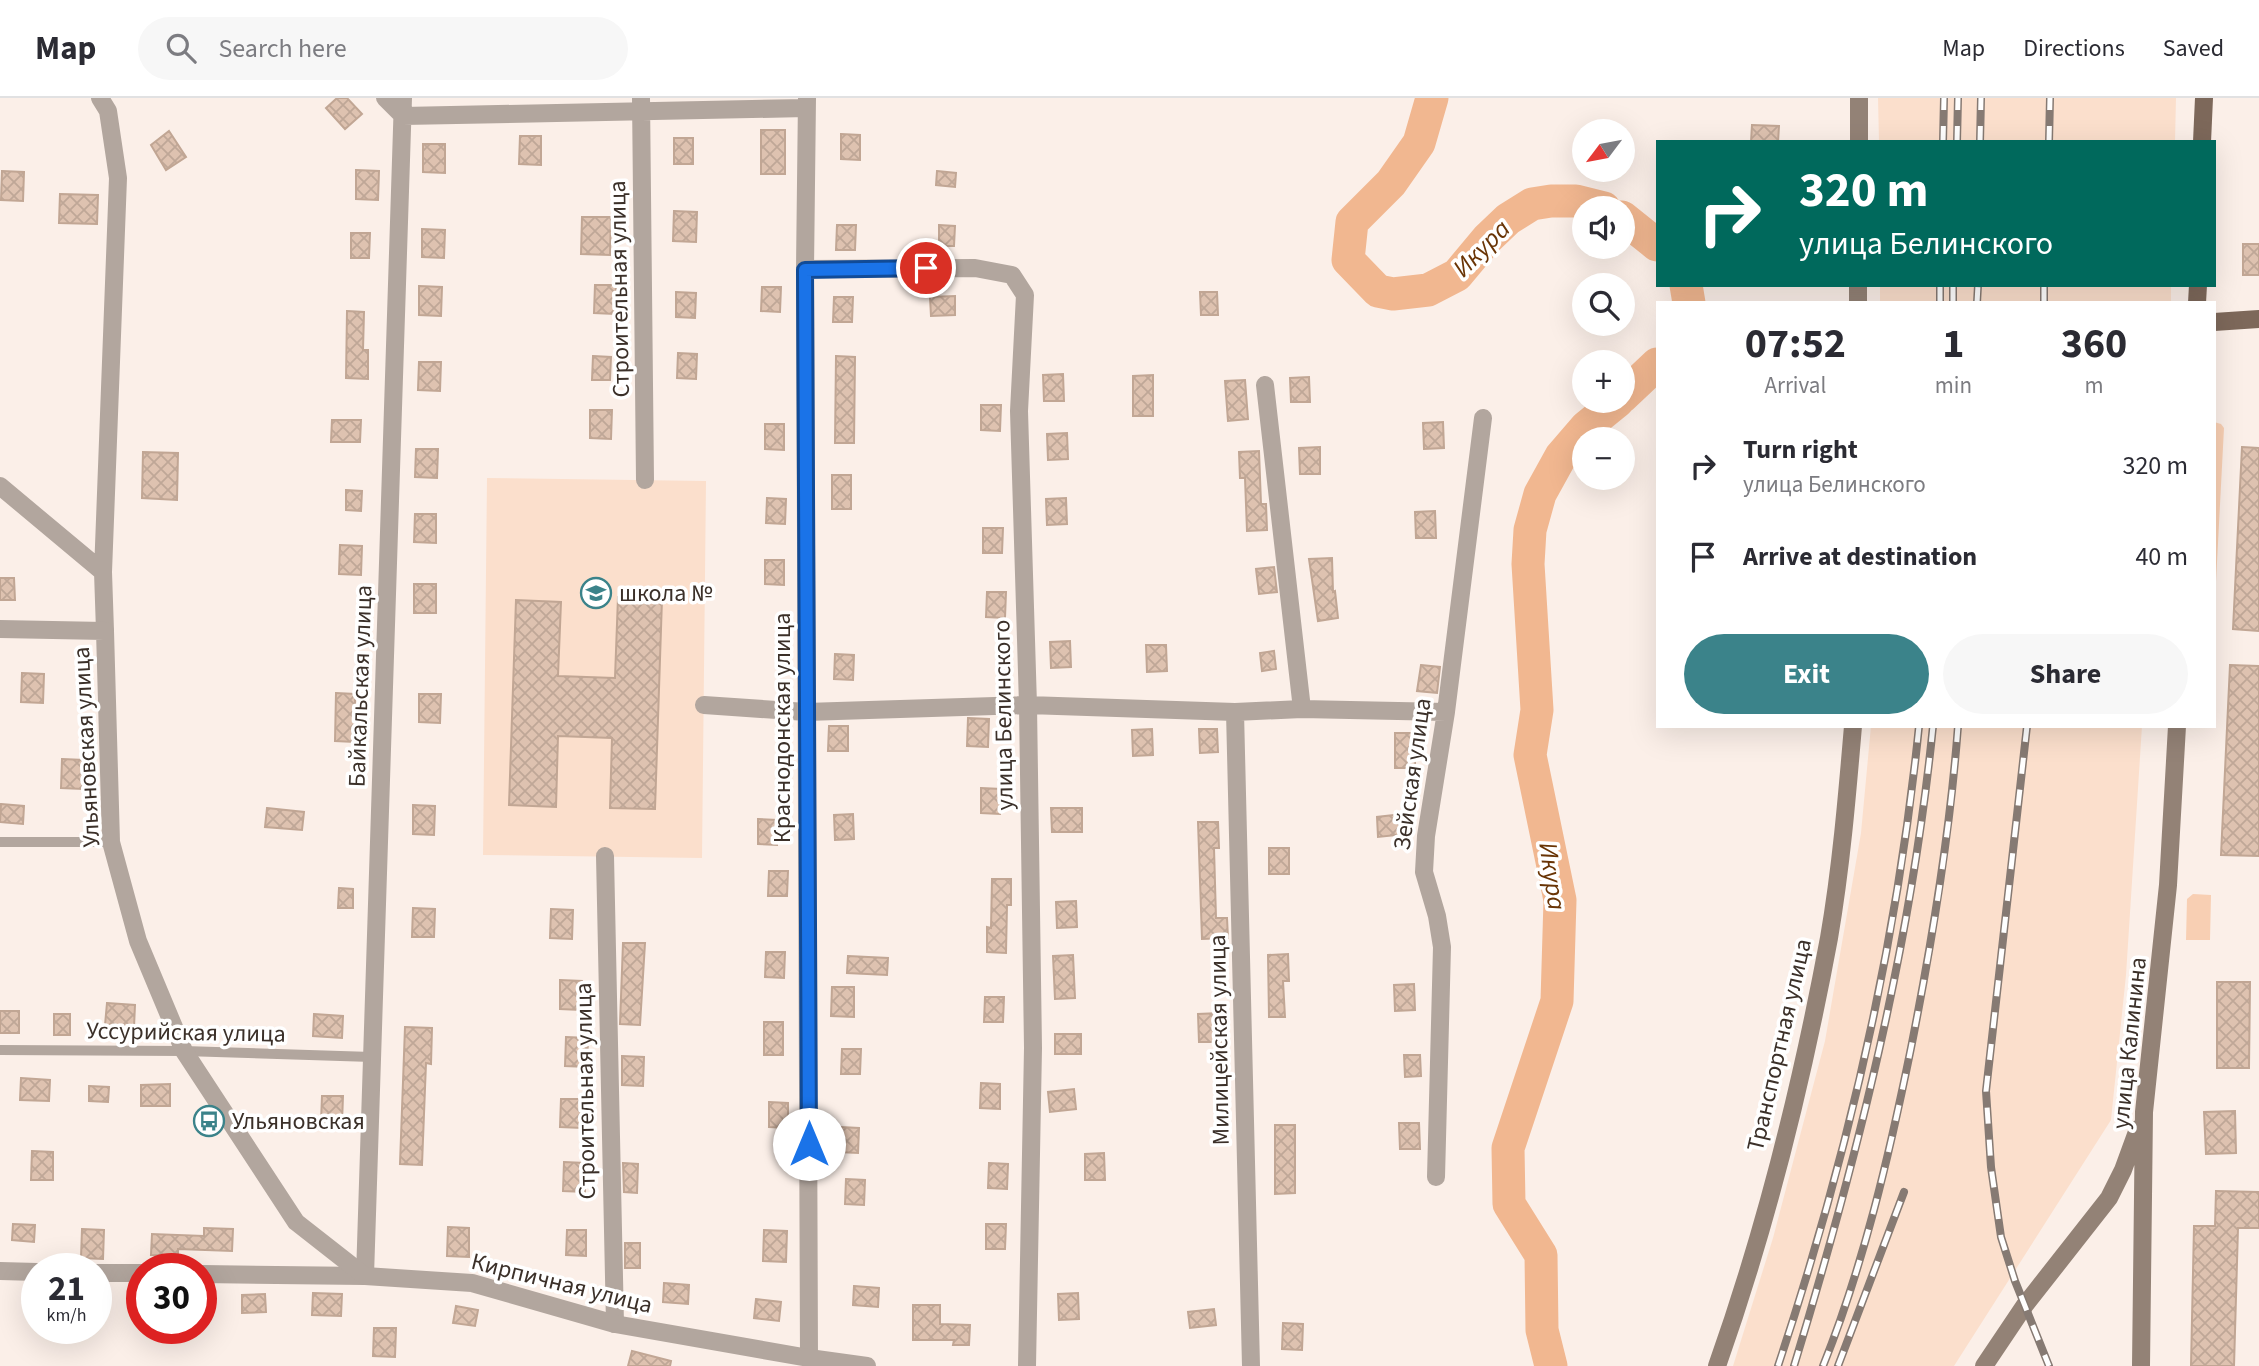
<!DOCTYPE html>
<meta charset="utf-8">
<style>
:root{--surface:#fff;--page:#f7f7f7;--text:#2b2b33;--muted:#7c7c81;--line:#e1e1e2;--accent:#3b838a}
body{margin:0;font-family:"Source Sans 3",sans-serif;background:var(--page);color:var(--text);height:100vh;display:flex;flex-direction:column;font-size:26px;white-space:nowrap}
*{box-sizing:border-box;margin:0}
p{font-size:23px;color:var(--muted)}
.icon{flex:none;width:38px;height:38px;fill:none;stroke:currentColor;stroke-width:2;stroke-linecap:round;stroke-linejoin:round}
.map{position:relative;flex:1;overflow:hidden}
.sheet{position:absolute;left:1656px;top:203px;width:560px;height:427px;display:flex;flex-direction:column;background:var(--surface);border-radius:0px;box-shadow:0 7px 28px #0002}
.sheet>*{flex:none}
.hud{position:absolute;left:1656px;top:42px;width:560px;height:147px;border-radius:0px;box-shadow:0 7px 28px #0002;background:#00695c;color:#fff;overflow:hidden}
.needle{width:46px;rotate:238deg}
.controls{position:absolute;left:1572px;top:21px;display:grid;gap:14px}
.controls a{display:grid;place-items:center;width:63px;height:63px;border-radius:50%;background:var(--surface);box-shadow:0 7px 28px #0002;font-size:35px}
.speed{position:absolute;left:21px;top:1155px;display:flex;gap:14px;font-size:35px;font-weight:700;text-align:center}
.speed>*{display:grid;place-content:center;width:91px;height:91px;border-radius:50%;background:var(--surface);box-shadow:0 7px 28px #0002;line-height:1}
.speed small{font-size:18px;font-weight:400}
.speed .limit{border:10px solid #d22;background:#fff;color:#111}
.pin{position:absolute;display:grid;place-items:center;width:60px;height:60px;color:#fff;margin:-30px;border:4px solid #fff;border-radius:50%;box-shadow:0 2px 7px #0007}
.me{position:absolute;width:77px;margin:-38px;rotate:0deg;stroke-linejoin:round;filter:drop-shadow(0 0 5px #0008)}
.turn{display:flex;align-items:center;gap:24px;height:147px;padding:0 28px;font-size:32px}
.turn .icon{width:91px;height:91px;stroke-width:2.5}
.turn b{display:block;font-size:49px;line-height:60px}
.eta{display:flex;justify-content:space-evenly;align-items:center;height:119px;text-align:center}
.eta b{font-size:42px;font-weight:700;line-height:49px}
.action{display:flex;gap:14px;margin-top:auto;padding:14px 28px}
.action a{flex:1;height:80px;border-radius:42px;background:var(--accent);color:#fff;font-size:28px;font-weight:700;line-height:80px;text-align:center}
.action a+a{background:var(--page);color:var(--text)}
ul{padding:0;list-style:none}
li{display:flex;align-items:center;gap:21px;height:91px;padding:0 28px}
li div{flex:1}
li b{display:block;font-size:26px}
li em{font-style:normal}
header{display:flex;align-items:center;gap:42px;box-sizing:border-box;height:98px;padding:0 35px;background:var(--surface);border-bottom:2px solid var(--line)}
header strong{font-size:33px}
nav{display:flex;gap:38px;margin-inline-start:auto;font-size:24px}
.search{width:490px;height:63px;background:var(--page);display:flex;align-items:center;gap:18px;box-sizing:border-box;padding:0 24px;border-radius:38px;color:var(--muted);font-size:26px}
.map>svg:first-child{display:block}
.built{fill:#fbdfcc}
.grass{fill:#f8cfb3}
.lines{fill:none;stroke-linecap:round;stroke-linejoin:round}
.river{stroke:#f1b790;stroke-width:33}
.building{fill:url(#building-cross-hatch);stroke:#c1a694;stroke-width:2}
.service{stroke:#b2a69e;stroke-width:10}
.minor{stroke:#b2a69e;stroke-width:18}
.tertiary{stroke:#b2a69e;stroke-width:18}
.secondary{stroke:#938276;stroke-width:18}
.primary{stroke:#7d685a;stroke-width:18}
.rail-casing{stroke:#867a73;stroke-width:8}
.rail{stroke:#fff;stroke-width:5;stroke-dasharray:16;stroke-linecap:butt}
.route-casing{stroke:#114b97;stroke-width:18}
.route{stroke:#1a73e8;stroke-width:12}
.labels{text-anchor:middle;stroke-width:7;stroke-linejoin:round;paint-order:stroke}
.street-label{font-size:24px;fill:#3b3029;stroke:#fff}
.poi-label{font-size:24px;fill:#3b3029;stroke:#fff;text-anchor:start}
.water-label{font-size:26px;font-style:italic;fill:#693405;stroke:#fff}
</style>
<header>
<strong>Map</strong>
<div class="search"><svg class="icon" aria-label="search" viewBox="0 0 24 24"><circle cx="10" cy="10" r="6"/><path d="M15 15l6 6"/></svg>Search here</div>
<nav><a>Map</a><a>Directions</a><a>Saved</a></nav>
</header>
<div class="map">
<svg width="2259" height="1268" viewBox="0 0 2259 1268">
<defs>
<pattern id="building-cross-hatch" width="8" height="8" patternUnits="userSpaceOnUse" patternTransform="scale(1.75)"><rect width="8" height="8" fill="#dec2b0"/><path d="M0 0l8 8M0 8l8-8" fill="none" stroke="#bfa797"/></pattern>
</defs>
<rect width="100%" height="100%" fill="#fbefe8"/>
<path class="built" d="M1878,0H2176L2175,44H1879Z
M1880,187H2171V205H1880Z
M487,380L706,383L702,760L483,757Z
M1871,628H2142L2126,877L2111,1022L1954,1268H1733L1773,1140L1825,943L1861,735Z"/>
<path class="grass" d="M2214,324L2221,326L2224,330L2214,522Z
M2193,796L2211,797L2210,842H2186L2187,801Z"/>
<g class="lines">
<path class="river" d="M1432,0L1419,45L1391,85L1352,124L1348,162L1378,193L1393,196L1428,192L1457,177L1487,141L1508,121L1532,106L1551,103H1576L1604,110
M1622,119L1657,147
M1686,187L1689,205
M1622,299L1657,266
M1551,1268L1542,1232L1541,1157L1509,1106L1508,1050L1557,903L1560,802L1530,657L1537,612L1528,466L1530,432L1540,396L1561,358L1586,329L1618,303"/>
</g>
<path class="building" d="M337,0H347L362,16L345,31L326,10Z
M1752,27L1779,28L1778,44H1751Z
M761,32H785V76H761Z
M169,33L186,59L166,72L151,47Z
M841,36L860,37V62L841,61Z
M520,38H541V67L519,66Z
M674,40H693V66H674Z
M423,46H445V75L423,74Z
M356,72L379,73L378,102L356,101Z
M2,73L24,74L23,103L1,102Z
M937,73L956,75L955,89L936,87Z
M60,96L98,97L97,126L59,125Z
M674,113L697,114L696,144L673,143Z
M582,119H611L610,157L581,156Z
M837,127H856L855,152H836Z
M939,127L955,128L954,148H939Z
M422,131L445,132L444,160L422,159Z
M351,135H370L369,160H351Z
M2243,146H2259V177H2243Z
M595,187H616L615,216L594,215Z
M419,188L442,189L441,218L419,217Z
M762,189H781L780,214L761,213Z
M676,194L696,195L695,220L676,219Z
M1200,194H1217L1218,217H1201Z
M955,198V217L931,218L930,199Z
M834,199H853L852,224H833Z
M347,213L364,214L363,252H368V281L346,280Z
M678,255L697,256L696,281L677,280Z
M593,258L611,259L610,282H592Z
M836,258L855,259L854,345H835Z
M419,264H441L440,293L418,292Z
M1063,276L1064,303H1044L1043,277Z
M1153,277V318H1133V278Z
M1309,279L1310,304H1291L1290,280Z
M1245,282L1248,321L1228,323L1225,283Z
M981,307H1001L1000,333L981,332Z
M590,312H612L611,341L590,340Z
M332,322H361L360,344H331Z
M1443,324L1444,350L1424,351L1423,325Z
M765,326H784V352L765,351Z
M1067,335L1068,361L1048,362L1047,336Z
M1320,349V376H1300L1299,350Z
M2242,349L2259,350V533L2233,531Z
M416,351H438L437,380L415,379Z
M1259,353L1261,406H1266L1267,432L1247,433L1245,380H1240L1239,354Z
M143,354L178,355L177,402L142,400Z
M832,377H851V411H832Z
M346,392L362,393L361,413L346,412Z
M767,400L786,401L785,426L766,425Z
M1066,400L1067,426L1047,427L1046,401Z
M1435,413L1436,440H1416L1415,414Z
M415,416H436V445L414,444Z
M983,430H1003L1002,455H983Z
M340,447L362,448L361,477L339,476Z
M1332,460L1333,494L1335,493L1338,520L1318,523L1309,461Z
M765,462H784V487L765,486Z
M1274,469L1277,494L1259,496L1256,471Z
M0,480H14L15,502H0Z
M414,486H436V515H414Z
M987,494H1006L1005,520L986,519Z
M618,499L662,501L655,711L610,710L612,640L558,638L556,709L509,707L516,502L561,504L558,578L615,580Z
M1070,543L1071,569L1051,570L1050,544Z
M1146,547H1166L1167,573L1147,574Z
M1274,553L1276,571L1262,573L1260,555Z
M835,556L854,557L853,582L834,581Z
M1421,567L1440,569L1437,595L1417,593Z
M2230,567L2259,568V758L2221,757Z
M22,575L44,576L43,605L21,604Z
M336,595L355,596V644L335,643Z
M419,596H441L440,625L419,624Z
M968,620L989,621L988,649L967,648Z
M829,628H848V653H828Z
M1152,631L1153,657L1133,658L1132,632Z
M1199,631H1217L1218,654L1200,655Z
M1395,635H1415V670H1395Z
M62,661L84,662L83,691L61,690Z
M981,690L1001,691L1000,716L981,715Z
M1,706L24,708L23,726L0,724Z
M413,707L435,708L434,737L413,736Z
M267,710L304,714L302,732L265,729Z
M1051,710H1082V734H1052Z
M853,716L854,741L835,742L834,717Z
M1402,716L1405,736L1378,739L1377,719Z
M758,721L777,722V747L758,746Z
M1198,724H1218L1219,750H1214L1216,820H1227L1228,840L1202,841Z
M1269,750H1289V776H1269Z
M769,773H788L787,798H768Z
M992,781H1011V807H1007L1006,855L987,854V829L991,830Z
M339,790L353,791V810H338Z
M1076,803L1077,829L1057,830L1056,804Z
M413,810L435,811L434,839H412Z
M551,811L573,812L572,841L550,840Z
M623,845H645L640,927L620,926Z
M766,854H785L784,880L765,879Z
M1288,856L1289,883H1283L1285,919H1269L1268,857Z
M1073,857L1075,900L1055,901L1053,858Z
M848,858L888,860L887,877L847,875Z
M560,882L582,883L581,912L560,911Z
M2217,884H2250L2249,970H2217Z
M1414,886L1415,912L1395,913L1394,887Z
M832,889H854V919L831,918Z
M985,899H1004L1003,924H984Z
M107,905L135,907L134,929L105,927Z
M0,913H19V935H0Z
M1220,915L1221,944H1199L1198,916Z
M54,916H70V937H54Z
M314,916L343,918L342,940L313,938Z
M764,924H783V957H764Z
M405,929L432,930L431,966L426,965L422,1067L400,1066Z
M1055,936H1081V956H1055Z
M566,939L588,940L587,969L565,968Z
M842,951H861L860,976H841Z
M1404,957H1420L1421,978L1405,979Z
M622,958L644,959L643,988L622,987Z
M21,980L50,982L49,1003L20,1002Z
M981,985L1000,986V1011L980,1010Z
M170,986V1008H141V987Z
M89,988L109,989L108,1004L89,1003Z
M1074,991L1076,1011L1050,1014L1048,994Z
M322,998H343L342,1025L321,1024Z
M561,1001H583L582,1030L560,1029Z
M769,1004L788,1005V1030L769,1029Z
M2235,1013L2236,1055L2206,1056L2204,1014Z
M1399,1025H1419L1420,1051H1400Z
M1275,1027H1295V1095L1275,1096Z
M840,1029L859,1030L858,1055L839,1054Z
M32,1053L53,1054V1082H31Z
M1104,1055L1105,1082H1085V1056Z
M564,1064L585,1065V1094L563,1093Z
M623,1065L638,1066L637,1095L624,1094Z
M989,1065L1008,1066L1007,1091L988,1090Z
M846,1081L865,1082L864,1107L845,1106Z
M2216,1093L2259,1094V1130H2238L2234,1268H2191L2194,1128H2215Z
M13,1126L35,1127L34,1144L12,1142Z
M986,1126H1006L1005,1151H986Z
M448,1129L469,1130V1159L447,1158Z
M204,1130L233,1131L232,1153L178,1151V1158L151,1157L152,1136L204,1138Z
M82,1131L104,1132L103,1161L81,1160Z
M567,1132H586V1158L566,1157Z
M764,1132L787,1133L786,1164L763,1163Z
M625,1145H640V1170H625Z
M664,1185L689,1187L688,1206L663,1204Z
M854,1188L879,1190L878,1209L853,1207Z
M313,1195L342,1196L341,1218L312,1217Z
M1078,1195L1079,1221L1059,1222L1058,1196Z
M265,1196L266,1214L242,1215V1197Z
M756,1201L781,1204L779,1223L754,1220Z
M913,1207H940V1226L970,1227L969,1247H953L954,1242H913Z
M456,1208L478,1212L475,1228L453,1225Z
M1214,1211L1216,1227L1190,1230L1188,1214Z
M1283,1225L1303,1226L1302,1252L1282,1251Z
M374,1230H396L395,1259L373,1258Z
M632,1253L671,1263L670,1268H628Z"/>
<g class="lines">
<path class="service" d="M0,744H111
M0,952L184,953L372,959"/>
<path class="minor" d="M100,0L108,13L118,80L103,474L105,533
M385,0L403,18L806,10
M641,0L645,382
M807,0L805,171L809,1260
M805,171L975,170L1012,177L1025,197L1019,313L1028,607L1033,950L1027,1268
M1265,287L1302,611
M0,388L103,474
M704,607L806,614L1028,607L1235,614L1302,611L1446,614
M1235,614L1251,1268
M605,758L615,1226
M1436,1079L1442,849L1437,818L1424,774L1426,738L1446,614L1483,320
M0,1173L37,1174
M96,1175H142
M201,1176L365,1178L403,0"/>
<path class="tertiary" d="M0,531L105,533L111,744L138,843L184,953L296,1124L365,1178L472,1185L615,1226L809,1260L867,1268"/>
<path class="secondary" d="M1859,44V0
M1858,205V187
M1717,1268C1766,1130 1802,985 1829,840C1841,770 1847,699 1853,628
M1984,1268L2025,1207L2109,1100L2123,1072L2138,1031
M2141,1268L2144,1014L2168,787L2177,628"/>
<path class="primary" d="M2202,44L2204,0
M2197,205L2198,187
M2214,224L2259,221"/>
<g class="rail-casing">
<path id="rail" d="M1943,44L1944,0
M1957,44L1958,0
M1980,44L1981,0
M2049,44L2050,0
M1940,205V187
M1953,205V187
M1977,205L1978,187
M2044,205V187
M2027,628L1986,993L1991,1069L2001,1139L2015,1183L2049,1268
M1778,1268C1847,1061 1897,846 1919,628
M1794,1268C1858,1058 1911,847 1933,628
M1823,1268C1864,1166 1889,1058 1911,950C1932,844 1950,736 1958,628
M1838,1268L1904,1094"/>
</g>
<use href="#rail" class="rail"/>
</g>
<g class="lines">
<g class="route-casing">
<path id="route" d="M809,1046L805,172L926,170"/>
</g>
<use href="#route" class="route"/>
</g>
<defs>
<g id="school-ring" transform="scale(1.575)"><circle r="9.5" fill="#fff" stroke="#3b838a" stroke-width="1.5"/><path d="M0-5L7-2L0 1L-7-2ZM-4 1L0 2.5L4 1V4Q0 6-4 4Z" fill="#3b838a"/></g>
<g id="bus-ring" transform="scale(1.575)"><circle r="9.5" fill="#fff" stroke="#3b838a" stroke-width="1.5"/><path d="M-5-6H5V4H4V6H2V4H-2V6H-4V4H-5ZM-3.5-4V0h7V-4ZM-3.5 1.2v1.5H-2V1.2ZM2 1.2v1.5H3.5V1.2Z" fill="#3b838a"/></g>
</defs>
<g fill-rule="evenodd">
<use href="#school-ring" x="596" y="495"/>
<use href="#bus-ring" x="209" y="1023"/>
</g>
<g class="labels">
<g class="street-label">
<text transform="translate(619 191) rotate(-91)" y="8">Строительная улица</text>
<text transform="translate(360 588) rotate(-88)" y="8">Байкальская улица</text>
<text transform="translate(1003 617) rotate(-91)" y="8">улица Белинского</text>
<text transform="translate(782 630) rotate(-90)" y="8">Краснодонская улица</text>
<text transform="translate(86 649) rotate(-93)" y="8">Ульяновская улица</text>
<text transform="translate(1412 676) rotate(-82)" y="8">Зейская улица</text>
<text transform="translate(186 934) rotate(1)" y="8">Уссурийская улица</text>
<text transform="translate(1219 942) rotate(-91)" y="8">Милицейская улица</text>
<text transform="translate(2129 945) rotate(-84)" y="8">улица Калинина</text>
<text transform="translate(1779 947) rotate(-77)" y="8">Транспортная улица</text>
<text transform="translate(585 993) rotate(-91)" y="8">Строительная улица</text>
<text transform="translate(562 1185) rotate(14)" y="8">Кирпичная улица</text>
</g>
<g class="poi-label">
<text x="619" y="503">школа №</text>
<text x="232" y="1031">Ульяновская</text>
</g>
<g class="water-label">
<text transform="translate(1481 150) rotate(-45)" y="9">Икура</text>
<text transform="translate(1553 778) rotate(82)" y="9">Икура</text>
</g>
</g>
</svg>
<div class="controls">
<a><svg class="needle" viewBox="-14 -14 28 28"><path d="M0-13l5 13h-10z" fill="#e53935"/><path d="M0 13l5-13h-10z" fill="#7c7c81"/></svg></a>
<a><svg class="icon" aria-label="sound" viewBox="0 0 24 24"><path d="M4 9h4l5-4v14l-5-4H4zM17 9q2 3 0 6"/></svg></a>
<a><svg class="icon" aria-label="search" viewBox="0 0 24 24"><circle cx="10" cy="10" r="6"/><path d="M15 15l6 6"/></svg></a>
<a>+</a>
<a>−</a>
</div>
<div class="speed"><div>21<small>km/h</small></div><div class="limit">30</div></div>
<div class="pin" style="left:926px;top:170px;background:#d93025"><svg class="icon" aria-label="arrive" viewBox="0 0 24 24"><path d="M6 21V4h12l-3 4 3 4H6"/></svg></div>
<svg class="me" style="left:809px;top:1046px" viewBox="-20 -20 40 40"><circle r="19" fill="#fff"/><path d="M0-13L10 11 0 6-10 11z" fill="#1a73e8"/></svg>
<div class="hud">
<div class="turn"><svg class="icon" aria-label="right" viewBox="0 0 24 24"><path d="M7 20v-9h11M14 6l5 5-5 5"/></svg><div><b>320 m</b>улица Белинского</div></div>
</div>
<section class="sheet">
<div class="eta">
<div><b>07:52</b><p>Arrival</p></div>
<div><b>1</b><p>min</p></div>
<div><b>360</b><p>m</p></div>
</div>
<ul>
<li><svg class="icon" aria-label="right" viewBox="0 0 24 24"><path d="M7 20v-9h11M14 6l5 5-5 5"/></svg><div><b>Turn right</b><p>улица Белинского</p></div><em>320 m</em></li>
<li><svg class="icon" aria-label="arrive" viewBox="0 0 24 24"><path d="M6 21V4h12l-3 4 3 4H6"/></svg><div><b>Arrive at destination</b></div><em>40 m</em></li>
</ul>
<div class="action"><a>Exit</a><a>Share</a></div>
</section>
</div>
